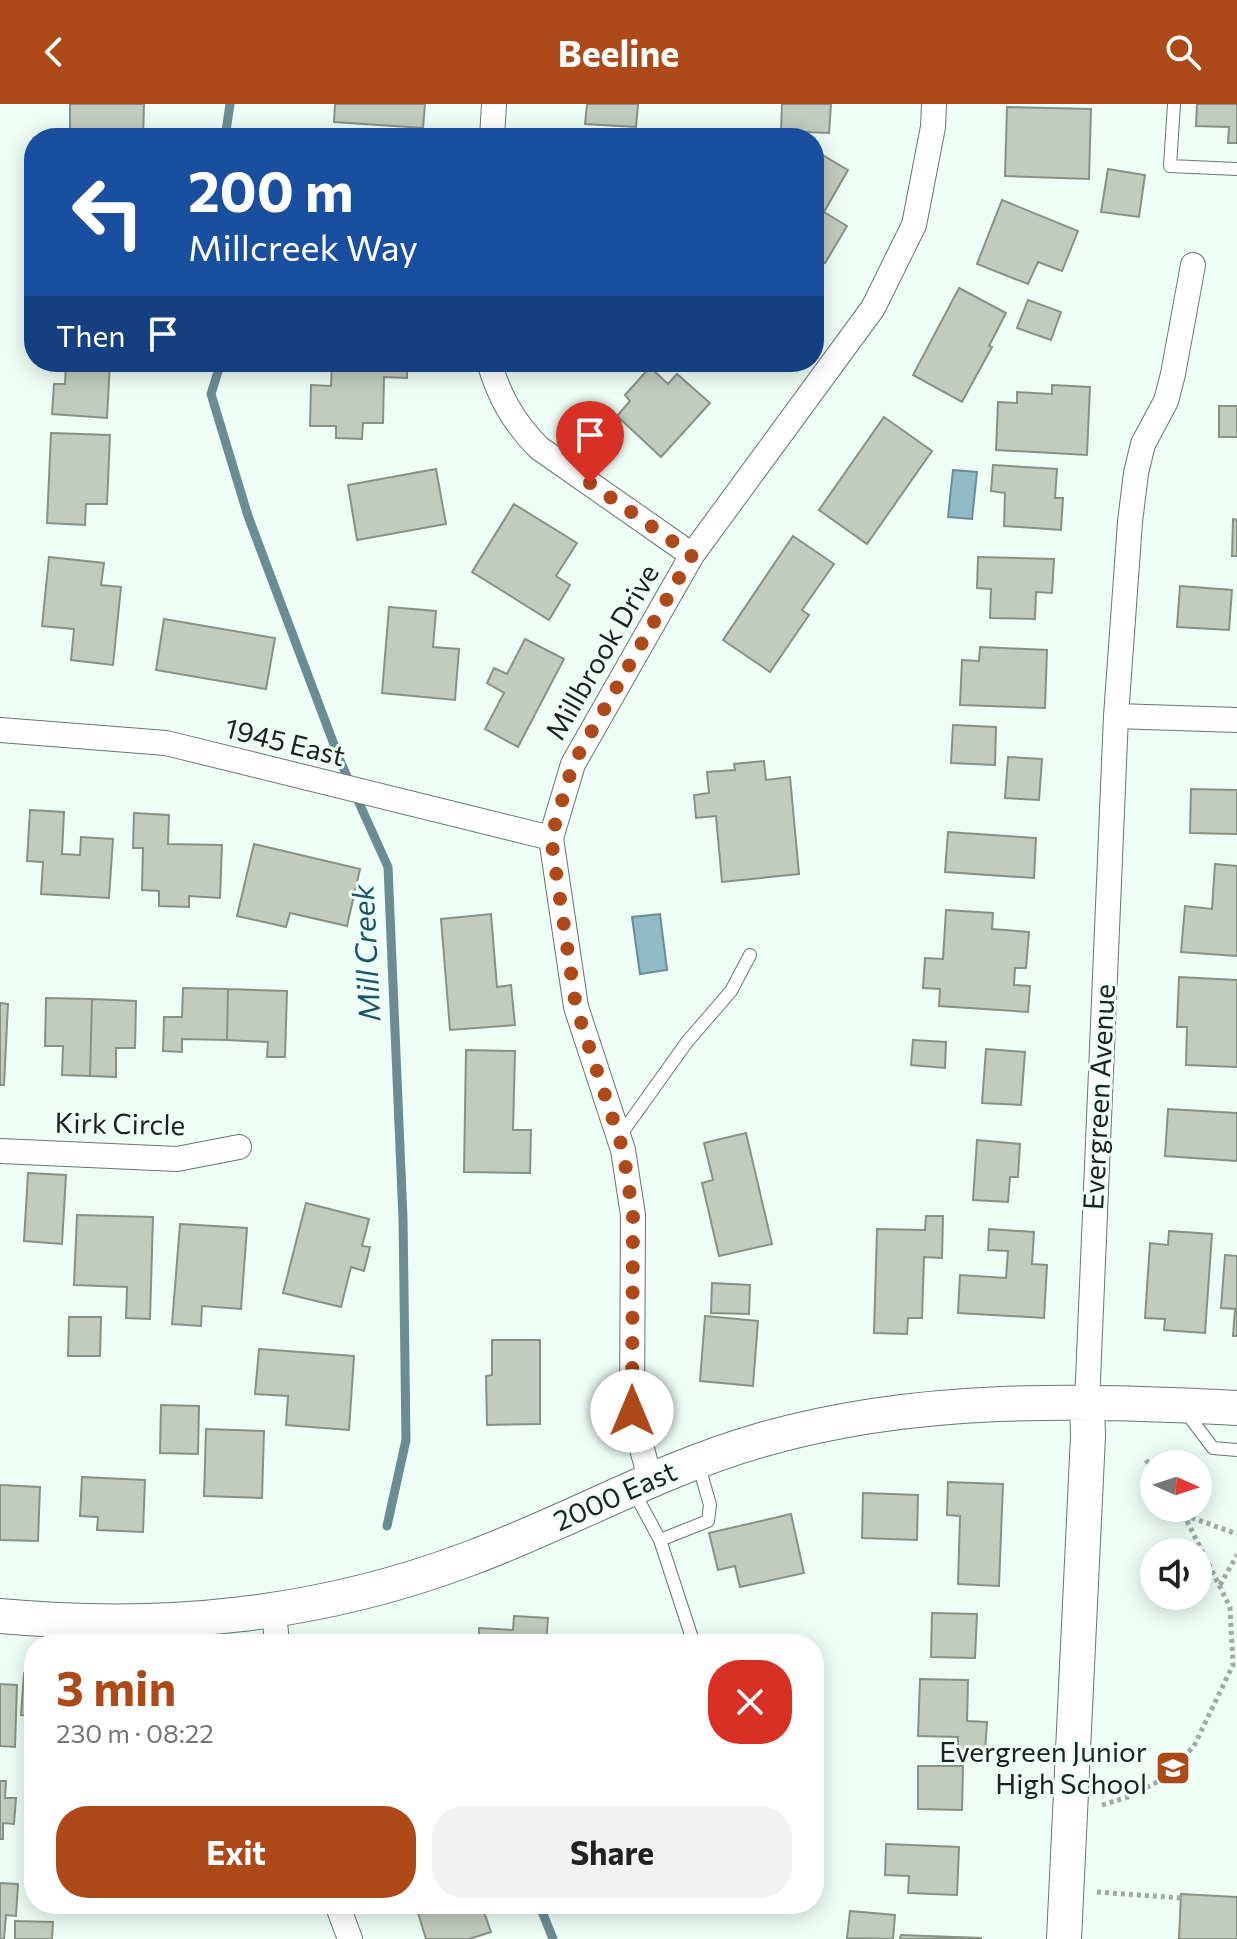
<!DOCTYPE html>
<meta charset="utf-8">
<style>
:root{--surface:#fff;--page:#f2f2f2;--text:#222;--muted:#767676;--accent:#ae4919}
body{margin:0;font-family:Commissioner,sans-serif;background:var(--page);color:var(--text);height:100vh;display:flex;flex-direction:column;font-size:30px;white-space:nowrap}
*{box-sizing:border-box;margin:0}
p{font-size:26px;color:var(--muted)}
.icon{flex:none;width:44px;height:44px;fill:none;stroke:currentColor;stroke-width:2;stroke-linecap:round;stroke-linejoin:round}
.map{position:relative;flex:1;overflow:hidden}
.sheet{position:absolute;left:24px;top:1530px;width:800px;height:280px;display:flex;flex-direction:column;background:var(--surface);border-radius:32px;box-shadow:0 4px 20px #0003}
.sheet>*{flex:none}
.hud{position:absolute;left:24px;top:24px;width:800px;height:244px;border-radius:32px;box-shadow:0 4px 20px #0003;background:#1a4fa0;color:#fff;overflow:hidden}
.needle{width:52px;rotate:93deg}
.fabs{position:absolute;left:1140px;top:1346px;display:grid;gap:16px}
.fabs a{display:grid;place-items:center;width:72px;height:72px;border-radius:50%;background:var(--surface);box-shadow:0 4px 20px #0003;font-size:40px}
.pin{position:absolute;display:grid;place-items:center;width:68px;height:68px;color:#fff;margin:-82px -34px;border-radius:50% 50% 50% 0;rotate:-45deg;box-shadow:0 0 8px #0007}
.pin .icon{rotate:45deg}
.me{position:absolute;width:88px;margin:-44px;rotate:0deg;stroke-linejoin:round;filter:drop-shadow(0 0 6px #0008)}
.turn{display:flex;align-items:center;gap:28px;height:168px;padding:0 32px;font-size:36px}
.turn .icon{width:104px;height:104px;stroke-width:2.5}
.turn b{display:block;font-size:56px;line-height:68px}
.then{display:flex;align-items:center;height:76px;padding:0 32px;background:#0003;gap:16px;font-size:30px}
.round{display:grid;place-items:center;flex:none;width:84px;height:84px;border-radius:32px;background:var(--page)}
.summary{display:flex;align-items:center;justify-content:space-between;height:136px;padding:0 32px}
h1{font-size:48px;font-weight:700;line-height:60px;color:var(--accent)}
.primary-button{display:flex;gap:16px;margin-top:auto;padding:16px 32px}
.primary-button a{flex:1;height:92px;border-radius:32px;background:var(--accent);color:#fff;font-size:32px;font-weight:700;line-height:92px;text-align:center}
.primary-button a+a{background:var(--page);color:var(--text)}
header{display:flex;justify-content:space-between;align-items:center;height:104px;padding:0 32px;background:var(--accent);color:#fff;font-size:36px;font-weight:700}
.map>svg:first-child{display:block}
.water{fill:#8fbac6;stroke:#6c8c94;stroke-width:2}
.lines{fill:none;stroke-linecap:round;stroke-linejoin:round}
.stream{stroke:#6c8c94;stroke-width:9}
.building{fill:#c2cbc0;stroke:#889186;stroke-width:2}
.lane-casing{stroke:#697670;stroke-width:14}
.street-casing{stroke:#697670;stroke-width:26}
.secondary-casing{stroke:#697670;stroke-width:36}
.path{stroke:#a0aba6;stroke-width:5;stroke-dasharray:4 4;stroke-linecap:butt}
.lane{stroke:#fff;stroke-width:12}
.street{stroke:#fff;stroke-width:24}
.secondary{stroke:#fff;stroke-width:34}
.route{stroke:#ae4919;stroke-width:14;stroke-dasharray:0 25.2}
.labels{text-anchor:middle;stroke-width:6;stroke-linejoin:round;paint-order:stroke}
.street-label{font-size:28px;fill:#1c211f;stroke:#eefdf6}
.poi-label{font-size:28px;fill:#1c211f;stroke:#eefdf6;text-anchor:end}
.water-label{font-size:30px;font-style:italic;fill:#195563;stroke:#eefdf6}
</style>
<header><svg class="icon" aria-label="back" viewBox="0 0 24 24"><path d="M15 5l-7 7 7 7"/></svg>Beeline<svg class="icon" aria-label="search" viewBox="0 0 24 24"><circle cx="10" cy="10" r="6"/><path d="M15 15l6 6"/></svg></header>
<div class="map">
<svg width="1237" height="1835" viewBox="0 0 1237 1835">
<rect width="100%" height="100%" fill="#eefdf6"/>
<path class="water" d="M953,366L977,368L972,415L948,413Z
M660,810L667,866L640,870L632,813Z"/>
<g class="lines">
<path class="stream" d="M225,34L230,0
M221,258L211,290L248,412L341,659L388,763L403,1114L406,1336L387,1422
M539,1800L553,1835"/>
</g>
<path class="building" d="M70,0H144L143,34H52L53,26L70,27Z
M335,0H425L423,24L334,18Z
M587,0H638L636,23L585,20Z
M782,0H831L829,29L781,27Z
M1197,0H1237V39H1228L1229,23L1196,22Z
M1007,3L1091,5L1089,75L1005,72Z
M814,46L848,66L824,108L847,122L825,159L814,152Z
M1108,65L1145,71L1139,113L1101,108Z
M1002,96L1078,127L1062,167L1038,158L1028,180L977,160Z
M959,184L1006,209L989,242L992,243L962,298L913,271Z
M1028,196L1061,208L1051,236L1017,224Z
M66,258H110L107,314L52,310L54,280H65Z
M332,258H407V274L384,273L383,319H363L362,335L336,334V322H310L311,281L331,282Z
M650,263L668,280L677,270L710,299L661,353L617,312L630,297L625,291Z
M1052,281L1090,283L1087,351L996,346L998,298L1017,299V288L1052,290Z
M1219,302H1237V333H1219Z
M884,313L932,347L867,440L819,406Z
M51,329L110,331L107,400H86L85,421L47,419Z
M993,361L1057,365L1055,394H1063L1061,426L1004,422L1005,389L991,387Z
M436,365L446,420L357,436L348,381Z
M514,400L577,439L556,472L570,481L549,516L472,468Z
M1233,415L1237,416V452H1232Z
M793,432L834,460L802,506L809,511L770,568L723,536Z
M49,453L104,459L101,481L121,483L113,561L71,556L74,525L42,522Z
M978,453L1054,455L1052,489L1036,488L1035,515L990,514L991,485L977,484Z
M1180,482L1232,486L1229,526L1177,523Z
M389,503L436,507L433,543L459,545L455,596L382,589Z
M164,515L275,534L266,585L156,566Z
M525,535L564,555L518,643L485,625L504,589L487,579L494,564L507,570Z
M980,543L1047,546L1045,604L960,601L962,556L979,557Z
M953,621L996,623L995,661L951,659Z
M1008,653L1042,655L1039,696L1005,694Z
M764,657L766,676L790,673L799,770L722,778L716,712L696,714L694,691L709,689L707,668L735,666L734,660Z
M1191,685L1237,686V730L1190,729Z
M30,706L64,708L62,750L80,751L81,733L113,735L109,794L41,790L43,758L27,757Z
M134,709L169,711L168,740L222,741L220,794L189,792V803L159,802V787L142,786L143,744H133Z
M948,728L1036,734L1034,774L945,768Z
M254,740L360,765L347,822L290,809L286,823L237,812Z
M1215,760L1237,762V852L1181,848L1185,802L1212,805Z
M946,806L993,809L992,825L1029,828L1026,864H1015L1014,881L1030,882L1028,908L939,902L940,885L923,884L925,854L943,855Z
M491,810L497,883L511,881L515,921L450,926L441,815Z
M1179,873L1237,876V963L1186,961L1187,923H1177Z
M183,884L228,885L227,936L182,935V948L163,947L164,913H182Z
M228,885L287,887L285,953H267L268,938L227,936Z
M46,894L92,895L90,972L62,971L63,942H45Z
M92,895L136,897L135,944H116V973L90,972Z
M0,899L8,900L4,981H0Z
M913,936L946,938L945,964L911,961Z
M986,945L1025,948L1021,1001L982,999Z
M466,946L515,947L513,1026H531L530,1069L464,1068Z
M1168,1005L1237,1009V1057L1165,1052Z
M746,1029L772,1140L719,1152L702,1079L713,1076L704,1039Z
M977,1036L1020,1040L1018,1073H1010L1008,1098L973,1096Z
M28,1069L66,1071L62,1140L24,1137Z
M306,1099L369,1115L362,1142L370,1143L364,1167L351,1163L341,1203L283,1189Z
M77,1111L153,1113L150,1215L126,1214L127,1183L74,1181Z
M926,1112H943L942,1154L924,1153L922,1214H908L907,1230L874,1229L877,1125L925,1126Z
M180,1120L247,1124L241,1205L202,1202L201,1222L172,1220Z
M989,1125L1034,1128L1032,1160L1047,1161L1044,1214L958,1209L960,1171L1006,1174L1008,1147L988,1146Z
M1169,1127L1212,1130L1205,1229L1164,1226L1165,1215L1145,1214L1150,1139L1168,1141Z
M1225,1151L1237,1152V1232H1233L1235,1205L1221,1204Z
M712,1179L750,1181L749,1210L711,1209Z
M705,1212L758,1217L753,1282L700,1277Z
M69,1213H101L100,1252H68Z
M492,1236H540V1320L487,1321L486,1272L492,1271Z
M259,1245L354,1252L349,1326L286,1321L288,1292L255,1290Z
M161,1301L199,1302L198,1350L160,1349Z
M206,1325L264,1327L262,1394L204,1392Z
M82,1373L145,1376L143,1428L97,1426L98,1413L80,1412Z
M948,1378L1003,1380L999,1482L958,1480L960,1412L947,1411Z
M0,1381L40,1383L38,1437L0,1436Z
M863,1389L918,1391L917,1436L862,1434Z
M791,1410L804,1469L740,1483L735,1462L718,1466L709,1429Z
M932,1509L977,1510L975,1554L931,1553Z
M514,1512L548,1514L546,1540H479V1524L513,1526Z
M24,1569L34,1570V1612L21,1611Z
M920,1575L968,1576L967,1617L987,1618L985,1648H958V1633L918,1632Z
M0,1580L17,1581L15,1643L0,1642Z
M918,1662H963L962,1706L918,1705Z
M0,1677H6L5,1694H16L14,1720L3,1719V1735H0Z
M886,1740L959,1743L957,1791L908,1789L909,1772L885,1771Z
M0,1779L18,1780L16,1812L6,1811L4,1835H0Z
M1181,1790L1237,1793V1835H1179Z
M437,1800H489L490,1802L483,1805L491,1828L469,1835H426L418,1809L437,1803Z
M850,1807L895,1811L893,1835L847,1834Z
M15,1817L53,1818L52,1835H15Z
M901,1831L982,1834L900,1835Z"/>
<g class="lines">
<g class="lane-casing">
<path id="lane" d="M1174,0L1170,62L1237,65
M619,1033L687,938L731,887L750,851
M1185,1307L1213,1344L1237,1346
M634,1388L660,1436L708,1417L710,1401L698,1359
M660,1436L694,1540"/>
</g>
<g class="street-casing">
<path id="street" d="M492,34L494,0
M489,258C499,292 513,318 539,344L692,451
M1116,612L1237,616
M0,626L166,639L551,734
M0,1047L177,1055L239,1043
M1087,1299L1116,612L1130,418L1136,369L1143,340L1166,297L1173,270L1193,161
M650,1375L632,1307L633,1111L623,1046L576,903L551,734L573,660L692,451L873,204L914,121L933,23L934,0
M274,1507L277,1540
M337,1800L350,1835"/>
</g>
<g class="secondary-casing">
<path id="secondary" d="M0,1512C163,1527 318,1512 471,1454C570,1417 660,1365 761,1336C917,1291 1077,1296 1237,1304
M1064,1835L1088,1332L1087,1299"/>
</g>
<path class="path" d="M1146,1356L1154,1367
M1180,1404L1184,1411L1237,1430
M1220,1481L1237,1451
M1102,1701L1128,1693L1163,1675L1194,1642L1233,1561L1230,1503L1184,1411
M1097,1788L1181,1794"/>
<use href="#lane" class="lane"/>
<use href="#street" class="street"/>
<use href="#secondary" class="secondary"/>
</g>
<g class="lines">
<path class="route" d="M590,379L692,451L573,660L551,734L576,903L623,1046L633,1111L632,1307"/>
</g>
<defs>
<g id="school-square" transform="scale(1.8)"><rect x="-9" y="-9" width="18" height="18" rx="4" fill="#ae4919" stroke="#eefdf6"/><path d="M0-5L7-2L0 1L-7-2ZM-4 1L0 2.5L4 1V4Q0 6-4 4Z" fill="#fff"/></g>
</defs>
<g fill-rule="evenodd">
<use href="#school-square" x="1173" y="1664"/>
</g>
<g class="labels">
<g class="street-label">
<text transform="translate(602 548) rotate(-60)" y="10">Millbrook Drive</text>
<text transform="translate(285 638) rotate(14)" y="10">1945 East</text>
<text transform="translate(1099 993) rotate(-87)" y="10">Evergreen Avenue</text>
<text transform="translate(120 1020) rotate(1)" y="10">Kirk Circle</text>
<text transform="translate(615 1392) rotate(-24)" y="10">2000 East</text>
</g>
<g class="poi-label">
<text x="1147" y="1658">Evergreen Junior<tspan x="1147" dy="32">High School</tspan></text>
</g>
<g class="water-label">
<text transform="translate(367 849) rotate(-93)" y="10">Mill Creek</text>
</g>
</g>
</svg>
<div class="fabs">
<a><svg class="needle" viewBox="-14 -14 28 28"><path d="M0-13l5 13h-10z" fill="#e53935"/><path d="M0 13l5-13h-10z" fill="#767676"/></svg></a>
<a><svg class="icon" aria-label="sound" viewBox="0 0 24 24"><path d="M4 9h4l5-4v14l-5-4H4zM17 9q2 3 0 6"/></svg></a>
</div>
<div class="pin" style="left:590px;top:379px;background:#d93025"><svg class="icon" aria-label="arrive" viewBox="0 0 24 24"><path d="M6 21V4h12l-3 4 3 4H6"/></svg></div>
<svg class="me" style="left:632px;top:1307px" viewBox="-20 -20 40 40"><circle r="19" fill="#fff"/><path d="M0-13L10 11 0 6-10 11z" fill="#ae4919"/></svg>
<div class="hud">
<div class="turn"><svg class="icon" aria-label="left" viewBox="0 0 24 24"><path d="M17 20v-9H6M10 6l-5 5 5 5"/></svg><div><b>200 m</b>Millcreek Way</div></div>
<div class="then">Then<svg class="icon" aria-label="arrive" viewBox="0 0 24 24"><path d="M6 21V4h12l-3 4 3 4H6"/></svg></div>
</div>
<section class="sheet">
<div class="summary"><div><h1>3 min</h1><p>230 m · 08:22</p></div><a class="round" style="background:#d93025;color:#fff"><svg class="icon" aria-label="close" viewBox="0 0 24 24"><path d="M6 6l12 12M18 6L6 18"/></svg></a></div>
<div class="primary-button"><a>Exit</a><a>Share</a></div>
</section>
</div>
